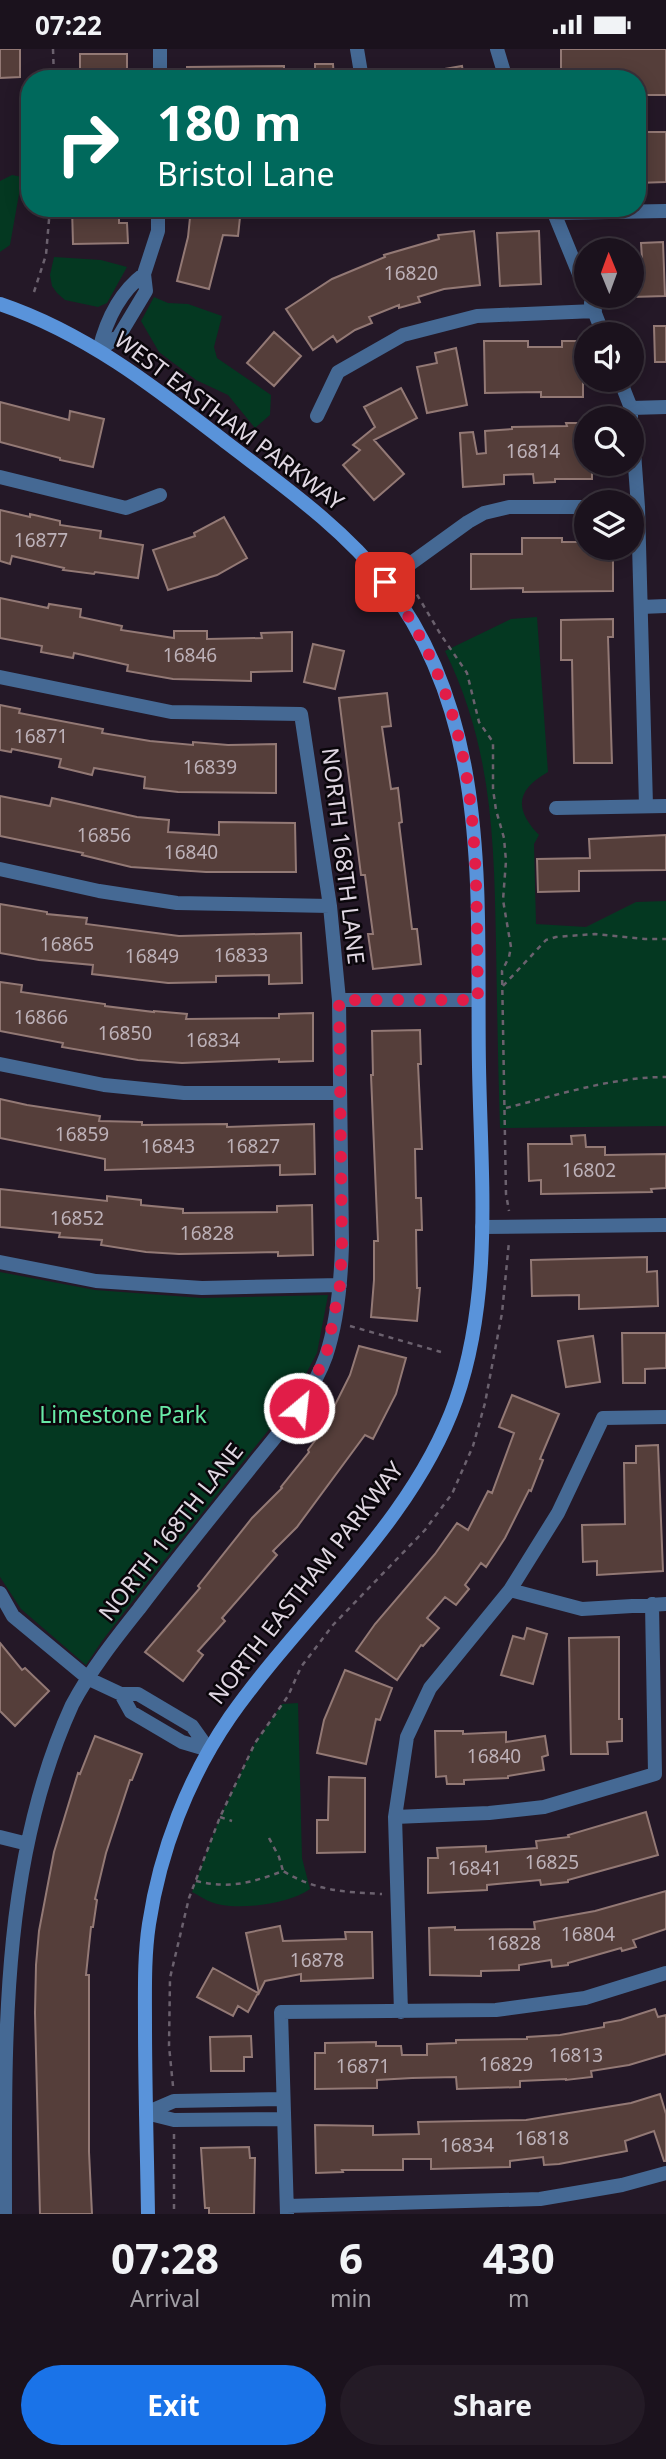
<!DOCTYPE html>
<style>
:root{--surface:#1b121d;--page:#241b26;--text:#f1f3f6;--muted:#a09ea4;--line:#39323b;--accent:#1a73e8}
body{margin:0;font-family:"Noto Sans",sans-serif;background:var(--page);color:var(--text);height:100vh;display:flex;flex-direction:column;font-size:26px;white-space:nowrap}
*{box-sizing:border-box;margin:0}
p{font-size:23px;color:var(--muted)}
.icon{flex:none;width:38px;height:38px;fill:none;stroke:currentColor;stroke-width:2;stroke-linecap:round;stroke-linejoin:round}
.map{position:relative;height:2165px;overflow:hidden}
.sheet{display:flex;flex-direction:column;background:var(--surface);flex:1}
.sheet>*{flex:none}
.guide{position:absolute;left:21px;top:21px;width:625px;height:147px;border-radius:28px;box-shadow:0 4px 18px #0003,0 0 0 2px var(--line);background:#00695c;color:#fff;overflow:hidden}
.needle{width:46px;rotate:359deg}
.buttons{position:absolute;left:574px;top:189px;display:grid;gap:14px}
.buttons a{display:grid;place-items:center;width:70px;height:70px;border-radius:50%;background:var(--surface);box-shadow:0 4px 18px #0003,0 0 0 2px var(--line);font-size:35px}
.pin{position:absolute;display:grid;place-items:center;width:60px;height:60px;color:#fff;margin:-30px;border-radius:14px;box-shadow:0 4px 10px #0006}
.me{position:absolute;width:77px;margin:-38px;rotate:28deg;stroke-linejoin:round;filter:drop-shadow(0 0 5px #0008)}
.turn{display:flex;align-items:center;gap:24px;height:147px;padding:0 21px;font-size:32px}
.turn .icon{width:91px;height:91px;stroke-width:2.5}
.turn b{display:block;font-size:49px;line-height:60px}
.eta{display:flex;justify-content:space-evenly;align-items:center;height:119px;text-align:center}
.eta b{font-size:42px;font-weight:700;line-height:49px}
.action{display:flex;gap:14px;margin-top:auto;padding:14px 21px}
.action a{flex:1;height:80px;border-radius:42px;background:var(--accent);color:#fff;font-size:28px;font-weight:700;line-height:80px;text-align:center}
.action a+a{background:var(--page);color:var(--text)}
.status{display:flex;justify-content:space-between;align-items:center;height:49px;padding:0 35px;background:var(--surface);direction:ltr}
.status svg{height:19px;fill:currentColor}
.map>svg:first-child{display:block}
.green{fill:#043821}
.building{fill:#553e3a;stroke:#937975;stroke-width:2}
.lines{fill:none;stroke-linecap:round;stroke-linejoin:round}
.path{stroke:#6b616e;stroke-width:2.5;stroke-dasharray:5 5;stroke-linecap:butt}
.street{stroke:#456994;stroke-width:14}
.secondary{stroke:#5993da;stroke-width:14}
.route{stroke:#e11d48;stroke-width:12;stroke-dasharray:0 21.6}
.labels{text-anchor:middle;stroke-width:5;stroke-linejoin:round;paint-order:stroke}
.number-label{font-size:19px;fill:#bdb1b8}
.street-label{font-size:23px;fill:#e0d7e2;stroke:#0a060b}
.park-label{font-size:23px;fill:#68eaa7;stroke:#0a060b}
</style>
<div class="status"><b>07:22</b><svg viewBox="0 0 49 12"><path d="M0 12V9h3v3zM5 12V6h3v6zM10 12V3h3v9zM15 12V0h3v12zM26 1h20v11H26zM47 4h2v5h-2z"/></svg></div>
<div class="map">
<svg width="666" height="2165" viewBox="0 0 666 2165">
<rect width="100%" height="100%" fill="#241827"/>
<path class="green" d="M12,126L22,128L10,196L0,203V132Z
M54,208L101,211L127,218L107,254L98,258L65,251L57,244L52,237L50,226Z
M154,248L168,254L188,255L222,267L214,298L217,309L271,346L270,366L255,379L228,346L196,331L159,303L141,272Z
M537,568L548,723C516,741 514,760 539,786L534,795L536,875L586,878L636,853L666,852V1077L500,1079C498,1017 497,955 496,893C494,789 492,698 445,602L511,570Z
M0,1223L95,1241L202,1249L328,1246L317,1304L291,1353L160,1517L102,1592L86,1616L21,1560L0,1528Z
M298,1654L302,1809L310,1840C289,1855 242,1861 217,1855C208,1853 200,1847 192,1843L220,1768L255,1694L282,1655Z"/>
<path class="building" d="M0,0H20V28L0,29Z
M561,0H666V46H637V30H561Z
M80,5H127V30H80Z
M315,15H333L334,30H315Z
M284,17V30H187V18Z
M462,17L464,30H428L427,23Z
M637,83H666V133L637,134Z
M72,159H119V174H127L128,194L73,195Z
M191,159H241L238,187L223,186L209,240L177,232L188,188Z
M474,182L480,236L444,240L418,248L420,253L399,259V256L369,268L372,274L355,281L337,293L333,287L313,301L286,260L332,230L385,208L384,206L439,190L438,186Z
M539,182L541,235L500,237L497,184Z
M663,193L665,247L632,248V211L642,210L641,194Z
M654,277H666V313H655Z
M274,283L301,307L274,337L247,314Z
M484,292H528V298H562V292H583V348H541V343L485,344Z
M456,299L467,356L427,364L417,318L437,314L435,304Z
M401,339L417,369L374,391L404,425L374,451L343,416L360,401L353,396L375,378L364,358Z
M0,353L69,371L70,362L104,370L93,418L60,411V409L0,393Z
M566,374H586V415H592V430H555V433L534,434L533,425L504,426V435L463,438L460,384L473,383L477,405L486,404L485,382L512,380V378L567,377Z
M0,461L30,468V465L60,472V476L101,482L100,489L143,496L138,529L95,523L94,525L63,521L64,519L12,507L10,515L0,512Z
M224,468L247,509L217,526L168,541L153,501L195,487L194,484Z
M522,489H562V493H586V499H613V542L523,543V539L471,540V505H522Z
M0,549L48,559L49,555L81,560L80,568L122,577L121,581L174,589V582H207V590L262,589L261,584L292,583V622L251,623V632L173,630L127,622L128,616L74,604L73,609L41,603L42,597L0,589Z
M613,570V588H608L612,714H574L572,611H561V571Z
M313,595L344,602L335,640L304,633Z
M387,644L391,677L382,678L391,740L398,739L402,773L399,774L412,880H417L421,915L373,920L368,885H373L365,826H361L339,649Z
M0,656L20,660L19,664L103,680L102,684L150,692L193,696V693L228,696L276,695V744L178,743L144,739L145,728L94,719L92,726L59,718L61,710L12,700L11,703L0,701Z
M0,747L50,757L52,749L137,768L169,771L168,783L219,786V773L295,774L296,823H206L131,818L82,806L83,804L0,787Z
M666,786V821L579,822V842L538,843L537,810L590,809L589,790Z
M0,855L47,863V865L87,869L86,875L179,887L301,884L302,934L269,935V926L216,927V933L168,934L92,925L93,916L39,911L0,904Z
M0,933L22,936L21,943L105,955V957L154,963V962L187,965L186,970L279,969V965L313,964V1012L279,1013V1010L182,1014L138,1011L62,998L63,994L0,982Z
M420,981L421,1015H418L422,1100H415L416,1149H421L422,1181H416L417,1239H420L417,1272L371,1268L374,1231V1192H378L371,1026H373L372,982Z
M0,1050L27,1056L100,1067L99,1072L142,1073V1076L227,1075V1078L314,1075L315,1125L280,1126V1116L105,1121V1110L0,1089Z
M585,1086L586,1098H605V1106L666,1105V1139L651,1140L652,1143L541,1145V1131L529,1132L528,1095H572L571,1087Z
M0,1140L107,1152V1147L141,1151V1156L183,1160V1164L277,1163V1157L312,1156L313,1206L278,1207V1203L179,1205L146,1203L101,1196L102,1191L59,1188L60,1184L0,1178Z
M647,1208V1223L657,1222L658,1257L579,1260V1246L532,1247L531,1211Z
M622,1284H666V1319L645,1320V1334H623Z
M593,1287L600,1333L566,1338L558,1292Z
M359,1297L406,1309L396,1345L373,1390L365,1386L297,1478L273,1502L277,1506L222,1569L225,1572L198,1602L203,1606L183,1632L145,1603L200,1539L198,1537L252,1469L282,1439L281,1438L309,1403L308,1401L332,1369L329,1368L350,1326Z
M512,1346L559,1365L540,1410L543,1411L531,1442L529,1441L505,1489L486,1518L481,1514L465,1536L469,1540L456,1556L445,1548L427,1569L439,1579L423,1597L421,1596L397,1631L356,1602L375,1575L435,1505L457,1474L468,1481L488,1442L492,1444L514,1384L499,1378Z
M658,1396L663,1522L597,1526V1512L583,1513L582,1476L625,1475L624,1414H636V1397Z
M527,1579L547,1585L533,1635L501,1626L513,1587L524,1590Z
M619,1588V1670H622V1692L607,1693L608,1705H571L569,1589Z
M0,1594L22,1621L25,1619L49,1642L15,1677L0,1662Z
M345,1621L392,1639L380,1671L376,1670L366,1715L317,1704L324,1671Z
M435,1682H463V1685L506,1683V1693L545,1687L548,1706L542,1708L544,1721L508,1727V1729L464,1731V1735H447L446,1727L436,1728Z
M95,1687L142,1705L132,1731H130L106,1804L95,1850L97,1851L93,1878H91L86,1926H89V2103L92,2165H40L35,1964L36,1916L39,1882L54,1803L78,1724L80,1725Z
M329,1728L365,1729V1803L317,1804V1771H328Z
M646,1763L658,1806L568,1831V1833L541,1836L540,1831L487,1836V1841L428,1844V1809H438L437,1799L486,1797V1803L537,1799L536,1792L569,1788L568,1786Z
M666,1842V1880L633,1891L636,1898L622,1902L621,1899L568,1914V1916L552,1918L551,1911L519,1916V1921L481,1922V1927L430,1926L429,1879L455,1878V1881L535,1880L534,1873L595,1862Z
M280,1877L283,1892L346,1890L345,1883H372L373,1929L301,1932V1925L265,1932L259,1944L246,1884Z
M213,1919L258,1944L248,1963L238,1957L233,1967L197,1948Z
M655,1960L658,1968L666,1966V2005L629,2016L591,2022L592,2028L566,2031V2030L520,2032V2038L457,2040L456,2028L412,2029L377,2031V2039L315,2040V2004H325V1994L376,1993V1997H401L402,2006H427V1995L456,1994V1991L527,1990V1988L560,1986L604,1978V1974L621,1971Z
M251,1987L252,2008H244V2022H211L210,1988Z
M660,2045L666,2065V2112H664L654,2082L625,2092L627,2102L559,2115L544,2116L543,2108L510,2112V2118L431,2120V2110H403V2121H342L343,2123L316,2124L315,2076L373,2077V2086L419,2085L418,2073L526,2071L631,2054Z
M249,2098L250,2109H255L254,2165H209V2159H205L201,2099Z"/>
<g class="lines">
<path class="path" d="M53,0L54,30
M34,243L46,206L50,159
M408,543L416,544L441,586L467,624L479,673L493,693V740L496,761L504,789L506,812L503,851L511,898L509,908L502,922L506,1145L509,1162
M503,937L546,891L556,888L595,885L645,890H666
M506,1059C558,1046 612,1028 666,1028
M350,1277L441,1303
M220,1768L232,1772
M269,1789L279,1808L283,1822
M196,1832C230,1840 251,1834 283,1822C316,1842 344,1843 382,1845
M173,2037L169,1997L170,1929L189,1849L220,1768L255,1694L288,1647L301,1618L333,1576L425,1481L452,1445L473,1397L485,1354L502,1264L509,1193
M174,2085V2165"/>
<path class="street" d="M357,0L362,30
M497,0L506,30
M160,30V0
M552,159L586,242
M553,164L666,162
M591,254L603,285
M99,301L119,287L146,242L144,225L158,182V159
M99,301C106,272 120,243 144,225
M620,331L631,359V369
M631,359L666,358
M317,367L338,323L403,286L477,267L595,262
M632,376L638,458L646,757
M0,428L126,459L160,446
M385,533L468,473L484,464L509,458H586
M641,558L666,557
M0,628L171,663L301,665L330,857L339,951L342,1196C341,1231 337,1274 326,1307C312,1347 278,1384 252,1417C214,1464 176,1511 139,1560C115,1590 90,1622 72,1656C0,1814 5,1994 5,2165
M556,759L666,757
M0,820L99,842L177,854L330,857
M339,951H478
M0,1015L104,1036L184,1044H340
M482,1178L666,1176
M0,1213L96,1232L202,1239L340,1236
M510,1541L582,1560L666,1555
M0,1544L13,1567L89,1630L121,1645H138L192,1677L209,1701
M121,1645L131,1663L182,1693L209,1701
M395,1768L489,1764L544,1758L655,1725L652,1555
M0,1788L24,1794
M401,1963L395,1768L407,1688L430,1639L510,1541L558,1464L603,1369L666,1368
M146,2064L174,2052L283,2050
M146,2064L174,2071L284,2070
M287,2157L540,2150L622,2136L666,2124
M287,2165L281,1963L496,1961L585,1949L666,1924"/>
<path class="secondary" d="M0,255C86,284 156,339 227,394C283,437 343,479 386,534C494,672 476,854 479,1018C481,1129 493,1244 456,1351C413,1473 303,1564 230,1668C188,1729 160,1802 149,1875C144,1908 145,1941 145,1975C145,2038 147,2102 148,2165"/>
</g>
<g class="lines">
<path class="route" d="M299,1359L326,1307L340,1236L342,1196L339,951H478C475,794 484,667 385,533"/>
</g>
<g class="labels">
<g class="number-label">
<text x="411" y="231">16820</text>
<text x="533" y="409">16814</text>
<text x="41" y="498">16877</text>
<text x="190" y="613">16846</text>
<text x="41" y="694">16871</text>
<text x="210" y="725">16839</text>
<text x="104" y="793">16856</text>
<text x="191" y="810">16840</text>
<text x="67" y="902">16865</text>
<text x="241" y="913">16833</text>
<text x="152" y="914">16849</text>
<text x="41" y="975">16866</text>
<text x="125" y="991">16850</text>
<text x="213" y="998">16834</text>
<text x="82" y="1092">16859</text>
<text x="168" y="1104">16843</text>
<text x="253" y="1104">16827</text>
<text x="589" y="1128">16802</text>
<text x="77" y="1176">16852</text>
<text x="207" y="1191">16828</text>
<text x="494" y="1714">16840</text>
<text x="552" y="1820">16825</text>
<text x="475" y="1826">16841</text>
<text x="588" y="1892">16804</text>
<text x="514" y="1901">16828</text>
<text x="317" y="1918">16878</text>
<text x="576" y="2013">16813</text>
<text x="506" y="2022">16829</text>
<text x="363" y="2024">16871</text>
<text x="542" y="2096">16818</text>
<text x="467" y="2103">16834</text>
</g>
<g class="street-label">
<text transform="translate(229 372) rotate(37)" y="8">WEST EASTHAM PARKWAY</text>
<text transform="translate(343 807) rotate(83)" y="8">NORTH 168TH LANE</text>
<text transform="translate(171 1483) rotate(-52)" y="8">NORTH 168TH LANE</text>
<text transform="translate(306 1534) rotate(-52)" y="8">NORTH EASTHAM PARKWAY</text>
</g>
<g class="park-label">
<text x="123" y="1374">Limestone Park</text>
</g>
</g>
</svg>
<div class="buttons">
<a><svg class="needle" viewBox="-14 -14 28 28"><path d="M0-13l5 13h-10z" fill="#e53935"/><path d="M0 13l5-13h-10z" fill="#a09ea4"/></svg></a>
<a><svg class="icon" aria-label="sound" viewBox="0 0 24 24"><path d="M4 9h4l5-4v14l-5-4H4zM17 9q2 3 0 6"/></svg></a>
<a><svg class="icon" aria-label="search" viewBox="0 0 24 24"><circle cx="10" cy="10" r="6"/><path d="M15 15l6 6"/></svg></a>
<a><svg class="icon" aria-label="layers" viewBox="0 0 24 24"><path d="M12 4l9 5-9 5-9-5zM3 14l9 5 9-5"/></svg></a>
</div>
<div class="pin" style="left:385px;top:533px;background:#d93025"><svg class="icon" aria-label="arrive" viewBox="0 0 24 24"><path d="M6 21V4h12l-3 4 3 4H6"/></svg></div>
<svg class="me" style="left:299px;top:1359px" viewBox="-20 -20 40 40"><circle r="17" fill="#e11d48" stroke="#fff" stroke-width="3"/><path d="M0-11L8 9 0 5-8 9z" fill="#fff"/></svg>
<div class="guide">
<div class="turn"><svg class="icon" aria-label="right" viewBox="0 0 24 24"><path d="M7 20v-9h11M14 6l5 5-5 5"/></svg><div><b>180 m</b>Bristol Lane</div></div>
</div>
</div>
<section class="sheet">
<div class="eta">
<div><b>07:28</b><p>Arrival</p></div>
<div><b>6</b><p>min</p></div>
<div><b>430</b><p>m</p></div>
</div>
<div class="action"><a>Exit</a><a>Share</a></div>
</section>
